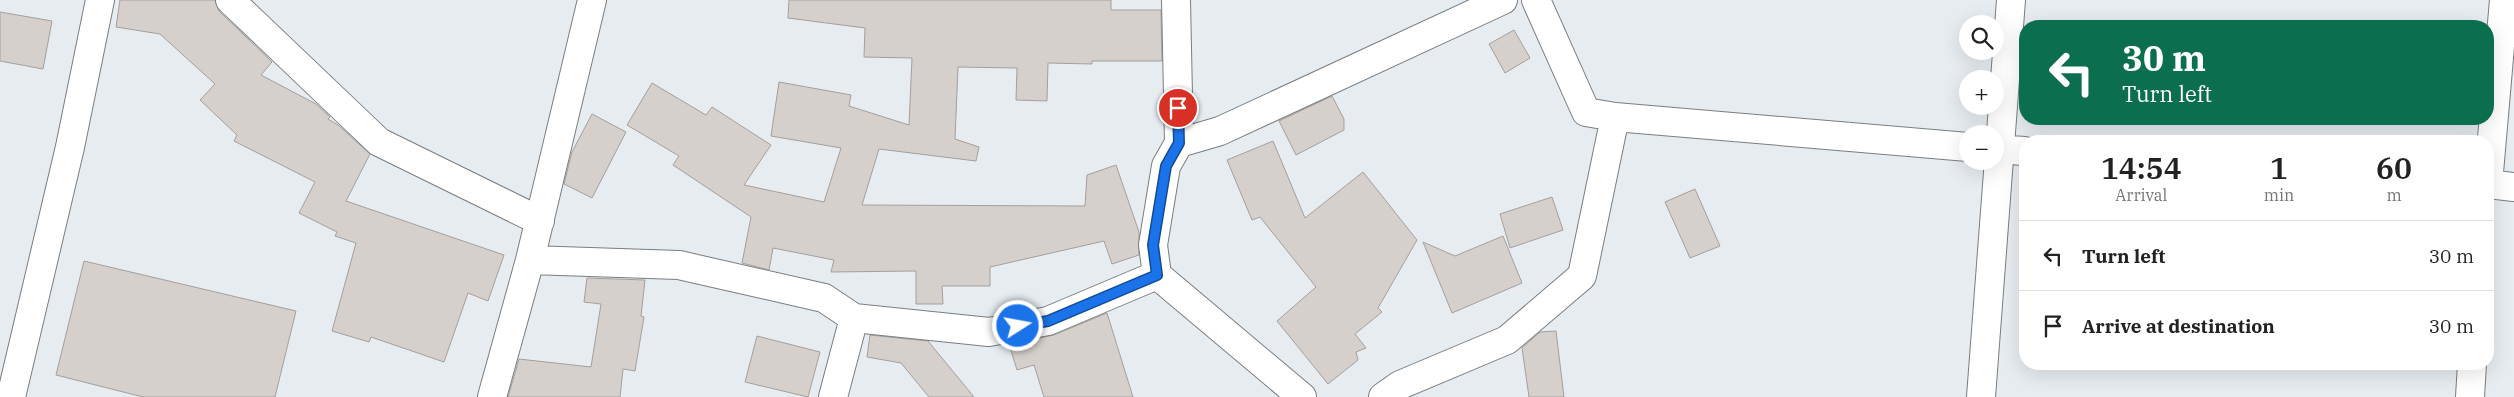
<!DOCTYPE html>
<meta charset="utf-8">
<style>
:root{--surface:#fff;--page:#f2f2f2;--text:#222;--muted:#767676;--line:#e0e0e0}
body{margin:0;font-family:"IBM Plex Serif",serif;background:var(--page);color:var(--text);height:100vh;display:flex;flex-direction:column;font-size:19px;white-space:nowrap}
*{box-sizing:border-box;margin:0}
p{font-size:16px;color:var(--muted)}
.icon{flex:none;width:28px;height:28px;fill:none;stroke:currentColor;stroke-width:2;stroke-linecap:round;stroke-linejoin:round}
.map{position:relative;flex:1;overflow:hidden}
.drawer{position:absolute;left:2019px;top:135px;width:475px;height:235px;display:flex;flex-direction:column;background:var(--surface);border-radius:20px;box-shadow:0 5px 20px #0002}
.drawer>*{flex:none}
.hud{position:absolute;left:2019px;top:20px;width:475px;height:105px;border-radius:20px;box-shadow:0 5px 20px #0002;background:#0b6e4f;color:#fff;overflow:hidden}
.fabs{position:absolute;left:1959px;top:15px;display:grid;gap:10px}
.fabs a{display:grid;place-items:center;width:45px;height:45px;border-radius:50%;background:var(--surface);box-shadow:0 5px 20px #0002;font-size:25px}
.pin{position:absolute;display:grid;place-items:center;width:42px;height:42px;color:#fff;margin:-21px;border:2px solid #fff;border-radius:50%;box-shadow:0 1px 5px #0007}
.me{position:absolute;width:55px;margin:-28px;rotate:79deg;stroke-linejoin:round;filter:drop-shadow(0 0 4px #0008)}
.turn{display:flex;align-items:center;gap:18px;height:105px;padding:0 20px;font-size:22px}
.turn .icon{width:65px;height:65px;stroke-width:2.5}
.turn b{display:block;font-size:35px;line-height:42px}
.eta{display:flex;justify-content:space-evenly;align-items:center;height:85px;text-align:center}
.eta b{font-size:30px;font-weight:600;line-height:35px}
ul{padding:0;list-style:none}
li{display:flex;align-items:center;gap:15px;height:70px;padding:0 20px;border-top:1px solid var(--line)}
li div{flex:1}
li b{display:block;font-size:19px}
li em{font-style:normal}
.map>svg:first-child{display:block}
.building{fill:#d6d0cc;stroke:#a49f9c}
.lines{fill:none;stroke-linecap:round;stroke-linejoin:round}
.minor-casing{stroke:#797e81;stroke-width:30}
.minor{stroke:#fff;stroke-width:28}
.route-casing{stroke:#114b97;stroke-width:12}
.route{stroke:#1a73e8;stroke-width:9}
</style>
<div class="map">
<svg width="2514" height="397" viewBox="0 0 2514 397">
<rect width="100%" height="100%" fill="#e7ecf1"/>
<path class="building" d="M120,0H215L219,11L272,62L261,75L316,104L330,117L328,119L338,125L370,154L346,201L504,255L488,301L468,293L444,362L371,337L369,342L332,331L356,243L335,236L337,232L299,213L315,182L234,141L237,135L200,100L215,84L160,34L116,27Z
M789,0H1111V10H1161L1162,61H1092V64L1048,63L1047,101L1016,100L1017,68L958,67L955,139L979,147L976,161L879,149L862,205L1085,206L1087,175L1116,165L1139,232V255L1112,264L1104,241L990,267V286H942L943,304H916V271L831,272L834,260L773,248L769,270L742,263L751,217L673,165L679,156L627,125L652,83L706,115L712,107L771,145L744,185L824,202L841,148L771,136L779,82L851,95L849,106L909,125L912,58L864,57L865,28L788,18Z
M0,12L52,21L43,69L0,61Z
M1514,30L1530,58L1505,73L1489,44Z
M1332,96L1344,119V130L1296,155L1279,121Z
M592,114L626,132L592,198L564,184L572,152Z
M1273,141L1305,218L1363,172L1417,240L1378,308L1382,312L1355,334L1366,348L1356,352L1358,360L1328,384L1277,321L1316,287L1260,217L1252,220L1227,160Z
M1695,189L1720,246L1690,258L1665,202Z
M1552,197L1563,230L1510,248L1500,214Z
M1503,236L1522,283L1452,313L1423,242L1455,256Z
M84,261L296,311L275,397H143L56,375Z
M587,278L645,280L641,316L644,317L635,371L623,369L620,397H508L519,359L591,367L601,304L584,302Z
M1107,313L1133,397H1044L1034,365L1017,370L1009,344L1054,335Z
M1556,331L1564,397H1529L1522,348L1540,332Z
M870,335L928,341L974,397H929L901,363L867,357Z
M757,336L820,352L808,397L745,382Z"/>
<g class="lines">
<g class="minor-casing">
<path id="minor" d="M230,0L379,142L540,221
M1176,0L1179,143L1166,166L1153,245L1157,275L1302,397
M1536,0L1586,112L1615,117L1968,147
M1179,143L1220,131L1503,0
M1995,149L2025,151
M2488,184L2504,0
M2488,184L2514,187
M530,260L679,265L824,298L854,318L833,397
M854,318L989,332L1048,321L1157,275
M11,397L70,147L100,0
M492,397L530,260L592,0
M1383,397L1400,385L1507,340L1582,276L1615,117
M1981,397L2011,0
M2470,397L2472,364"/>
</g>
<use href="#minor" class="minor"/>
</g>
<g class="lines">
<g class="route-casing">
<path id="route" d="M1018,326L1048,321L1157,275L1153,245L1166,166L1179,143L1178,108"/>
</g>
<use href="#route" class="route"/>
</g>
</svg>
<div class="fabs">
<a><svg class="icon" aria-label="search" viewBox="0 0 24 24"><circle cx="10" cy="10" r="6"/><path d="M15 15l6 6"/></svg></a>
<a>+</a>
<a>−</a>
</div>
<div class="pin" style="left:1178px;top:108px;background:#d93025"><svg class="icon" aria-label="arrive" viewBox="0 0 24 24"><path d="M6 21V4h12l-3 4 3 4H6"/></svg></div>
<svg class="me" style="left:1018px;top:326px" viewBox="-20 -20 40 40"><circle r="17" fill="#1a73e8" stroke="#fff" stroke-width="3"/><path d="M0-11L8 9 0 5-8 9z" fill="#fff"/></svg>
<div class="hud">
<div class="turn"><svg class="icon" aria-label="left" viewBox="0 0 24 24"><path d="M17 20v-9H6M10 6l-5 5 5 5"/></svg><div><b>30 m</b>Turn left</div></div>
</div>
<section class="drawer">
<div class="eta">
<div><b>14:54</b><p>Arrival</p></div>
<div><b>1</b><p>min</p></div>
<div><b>60</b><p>m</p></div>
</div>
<ul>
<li><svg class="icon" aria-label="left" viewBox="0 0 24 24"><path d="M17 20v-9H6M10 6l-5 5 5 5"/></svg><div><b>Turn left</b></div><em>30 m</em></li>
<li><svg class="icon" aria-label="arrive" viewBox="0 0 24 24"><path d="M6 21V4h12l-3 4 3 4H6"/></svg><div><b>Arrive at destination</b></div><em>30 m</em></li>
</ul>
</section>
</div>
